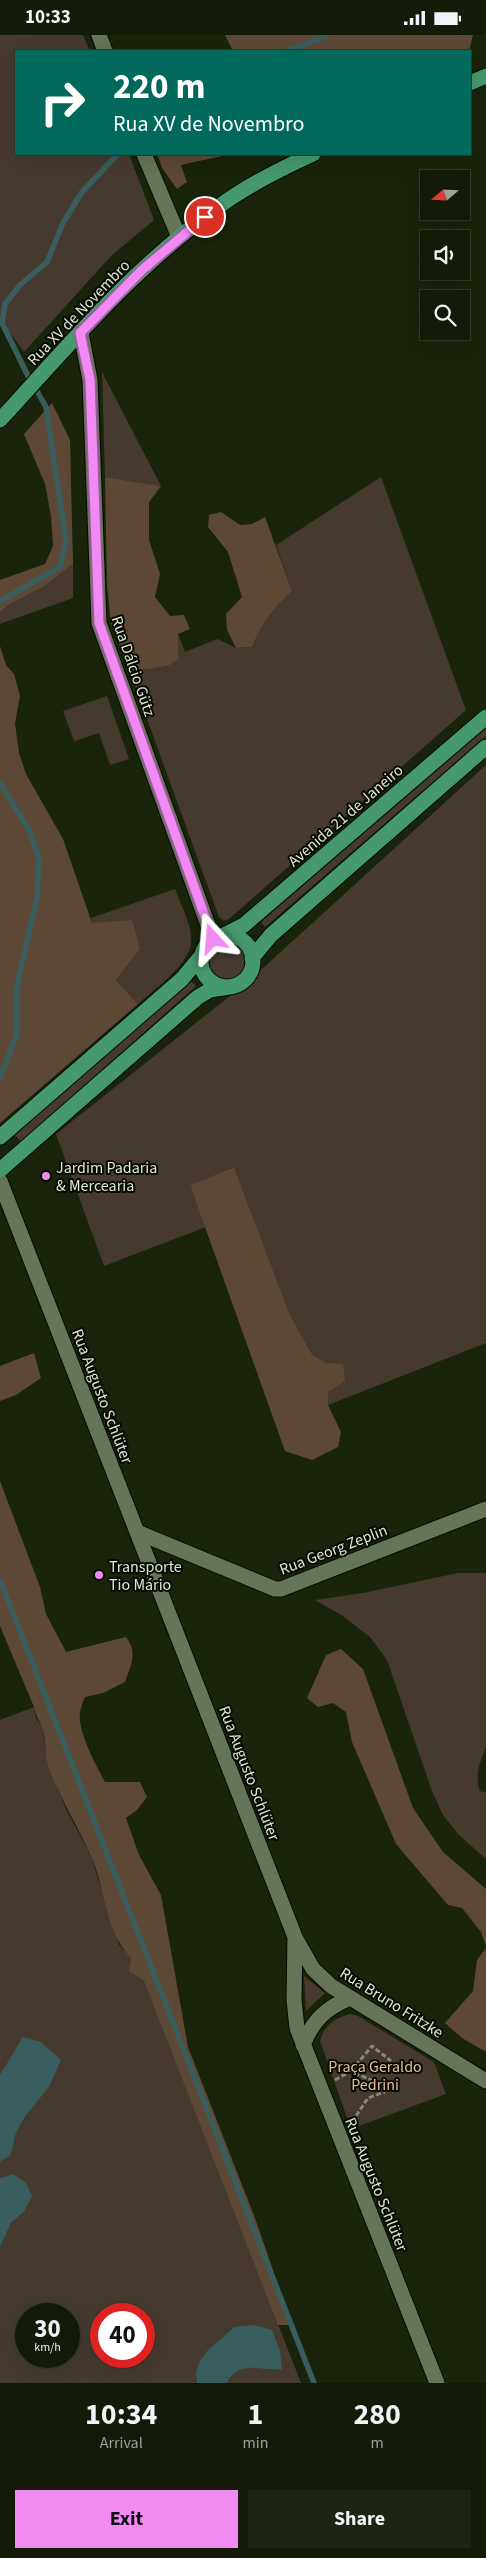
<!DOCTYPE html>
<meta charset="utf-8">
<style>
:root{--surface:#131b08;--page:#1c2412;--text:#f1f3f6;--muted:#9da19c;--line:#323929;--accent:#f28af3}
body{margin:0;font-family:"Source Sans 3",sans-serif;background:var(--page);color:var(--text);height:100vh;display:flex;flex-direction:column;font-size:19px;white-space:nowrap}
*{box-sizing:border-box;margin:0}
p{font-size:16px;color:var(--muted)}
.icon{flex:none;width:28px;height:28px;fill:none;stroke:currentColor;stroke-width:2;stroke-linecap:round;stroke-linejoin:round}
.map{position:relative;height:2348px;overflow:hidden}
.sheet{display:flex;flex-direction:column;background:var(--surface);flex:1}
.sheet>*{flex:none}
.top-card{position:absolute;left:15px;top:15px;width:456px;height:105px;border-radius:0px;box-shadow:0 5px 20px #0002,0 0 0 1px var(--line);background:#00695c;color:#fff;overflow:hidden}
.needle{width:32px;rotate:251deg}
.fabs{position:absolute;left:420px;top:135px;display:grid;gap:10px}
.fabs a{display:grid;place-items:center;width:50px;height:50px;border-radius:0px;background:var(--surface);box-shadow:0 5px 20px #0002,0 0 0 1px var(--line);font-size:25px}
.speed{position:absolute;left:15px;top:2268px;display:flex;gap:10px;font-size:25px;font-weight:700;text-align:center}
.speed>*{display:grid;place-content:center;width:65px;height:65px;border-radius:50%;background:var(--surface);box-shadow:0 5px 20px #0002,0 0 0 1px var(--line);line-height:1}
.speed small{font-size:12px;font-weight:400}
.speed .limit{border:8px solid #d22;background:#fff;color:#111}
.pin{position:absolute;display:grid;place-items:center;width:42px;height:42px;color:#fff;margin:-21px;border:2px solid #fff;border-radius:50%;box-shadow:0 1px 5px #0007}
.me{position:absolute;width:55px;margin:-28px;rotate:341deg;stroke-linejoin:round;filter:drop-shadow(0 0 4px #0008)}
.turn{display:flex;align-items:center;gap:18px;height:105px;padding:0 15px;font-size:22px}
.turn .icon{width:65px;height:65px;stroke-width:2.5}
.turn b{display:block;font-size:35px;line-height:42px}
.eta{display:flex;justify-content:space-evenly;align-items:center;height:85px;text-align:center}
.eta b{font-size:30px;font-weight:700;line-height:35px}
.cta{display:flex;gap:10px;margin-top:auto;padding:10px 15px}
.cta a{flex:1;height:58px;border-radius:0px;background:var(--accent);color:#111;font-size:20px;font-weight:700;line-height:58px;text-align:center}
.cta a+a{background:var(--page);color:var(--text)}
.status{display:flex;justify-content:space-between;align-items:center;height:35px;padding:0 25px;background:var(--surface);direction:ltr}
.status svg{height:14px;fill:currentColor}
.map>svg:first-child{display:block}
.green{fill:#463a2f;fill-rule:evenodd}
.forest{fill:#5d4835}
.water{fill:#395d5c}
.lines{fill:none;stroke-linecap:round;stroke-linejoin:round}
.stream{stroke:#395d5c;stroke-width:5.5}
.minor-casing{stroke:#040c00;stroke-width:17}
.major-casing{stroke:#040c00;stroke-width:17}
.path{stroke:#818b76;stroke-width:3;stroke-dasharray:5 2.5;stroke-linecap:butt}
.minor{stroke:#667457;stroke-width:15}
.major{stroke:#46986d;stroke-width:15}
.route-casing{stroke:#9d5a9e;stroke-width:12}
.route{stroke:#f28af3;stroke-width:9}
.poi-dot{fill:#f28af3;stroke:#070b03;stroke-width:2}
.labels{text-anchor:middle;stroke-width:4;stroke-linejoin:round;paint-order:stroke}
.street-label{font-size:16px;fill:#dfe7d7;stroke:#070b03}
.poi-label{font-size:16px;fill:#dfe7d7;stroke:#070b03;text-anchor:start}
.park-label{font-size:16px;fill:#e7bd96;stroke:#070b03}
</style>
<div class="status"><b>10:33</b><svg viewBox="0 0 49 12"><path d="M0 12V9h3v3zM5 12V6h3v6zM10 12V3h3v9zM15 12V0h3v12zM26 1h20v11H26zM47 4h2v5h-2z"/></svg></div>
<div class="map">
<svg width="486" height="2348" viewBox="0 0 486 2348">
<rect width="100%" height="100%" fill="#19240a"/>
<path class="green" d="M0,0H83L90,16H16V119H129L154,185L112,220L24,317L0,284Z
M102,337L161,451L105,442Z
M381,442L466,675L229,884L224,886L219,882L130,637L168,631L178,599L185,617L217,604L236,613L252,612C261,589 274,573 292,556L276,510Z
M73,529V563L0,589V577L10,569L45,551Z
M107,661L129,724L110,730L99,698L74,706L63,676Z
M486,693V701L265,892L261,887Z
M486,730V1308L328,1370L326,1328L312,1319L290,1280L234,1132L190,1150L206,1192L104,1231L56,1099L250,945Z
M175,854C181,870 191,888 191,905C192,928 154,954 138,969L116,945L140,914L92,888L91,883Z
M209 926a18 18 0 1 1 36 0a18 18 0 1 1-36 0Z
M190,945L196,951L21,1107L15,1100Z
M458,1538H486V1712C480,1727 474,1741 480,1756L486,1758V1824L459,1800L443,1780L432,1756L387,1625L370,1602L343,1581L315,1565L363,1558Z
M34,1672L36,1683L43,1694L47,1728L66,1774L91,1821L119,1910L131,1922L130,1936L144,1945L301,2348H227C237,2328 255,2331 274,2335L234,2292C217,2307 196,2323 197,2348H0V2212L11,2188L24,2177L13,2139L0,2143V2127L11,2120L16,2098L26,2080L0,2040V1685ZM26,2279H69V2321H26ZM101,2279H144V2321H101Z
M304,1941L325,1958L306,1976Z
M350,1979L358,1981L434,2027L446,2059L351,2094L320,2006C324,1990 335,1983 350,1979Z"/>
<path class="forest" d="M225,0H473L469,16H233Z
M157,119H231L181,130L187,147L177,154L162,133Z
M52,368L70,405L73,529L45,551L10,569L0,577V545L45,529L53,511L51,481L45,449L24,399Z
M105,442L161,451L149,467V505L160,539L155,562L170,581L184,580L190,594L178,599V624L168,631L130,637L111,589L107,550Z
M221,477L240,490L252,489L265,482L292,556C274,573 261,589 252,612L236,613L227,595L226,579L242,562L228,517L208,492L209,480Z
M0,611L6,630L14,639L20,661L15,688L19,718L26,739L63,804L92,888L132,885L140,914L116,945L138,969L0,1088Z
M234,1132L290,1280L312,1319L326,1328L343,1329L345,1346L328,1357V1370L341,1397L338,1412L312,1425L285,1416L190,1150Z
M34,1318L41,1343L16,1360L0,1366V1331Z
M0,1446L40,1552L46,1579L66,1617L126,1602C138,1617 131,1630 125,1647L103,1658L85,1662C83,1666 81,1672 80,1677C77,1696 96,1730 105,1747H140L147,1762L137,1775L126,1783L139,1820L161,1860L188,2012L255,2183L292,2290H278L144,1946L129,1936L131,1923C104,1895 106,1854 91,1821C77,1790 60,1763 48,1731C44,1719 47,1704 42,1693C39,1685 36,1681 34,1672L0,1591Z
M341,1614L363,1634L413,1773L443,1817L486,1854V1911L481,1897L462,1873L448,1870L396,1809L352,1707L346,1677L333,1668L318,1672L307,1663L326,1620Z
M486,1913V2017L462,2003L445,1988L473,1956L477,1925Z"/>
<path class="water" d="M23,2002L41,2007L61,2025L49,2052L26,2080L16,2098L11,2120L0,2127V2040Z
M13,2139L26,2148L32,2161L24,2177L11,2188L0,2212V2143Z
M254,2290L272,2295L280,2316L282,2334C261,2337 240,2323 227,2348H197L196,2337L200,2326L208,2315L234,2292Z"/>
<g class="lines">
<path class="stream" d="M287,16L328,0
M28,341L2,288L5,269L20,250L47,227L63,188L82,157L118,119
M0,566L60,532L66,506L46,372L37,356
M0,748L29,795L39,824L37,863L17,950V999L0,1043
M0,1545L314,2348"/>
<g class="minor-casing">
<path id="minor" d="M99,0L105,16
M144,119L179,202
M81,298L90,345L99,588L213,904
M0,1146L295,1902L294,1965L297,1993L437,2348
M137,1497L275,1554H281L486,1474
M296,1904L313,1934L331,1951L486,2046
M303,2010C313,1985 326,1973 350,1963"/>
</g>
<g class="major-casing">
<path id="major" d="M470,48L486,41
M0,385C68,311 134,232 217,173C246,151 280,134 313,119
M224,900L244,890L486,682
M201 926a26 26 0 1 1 52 0a26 26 0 1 1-52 0Z
M252,923L271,900L486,712
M0,1102L182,944L202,920
M0,1135L198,962L210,955L229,952"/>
</g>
<path class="path" d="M351,2036L372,2011L391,2026
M335,2045L351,2036L382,2050
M352,2087L368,2063L385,2057"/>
<use href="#minor" class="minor"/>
<use href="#major" class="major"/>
</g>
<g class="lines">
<g class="route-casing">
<path id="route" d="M205,182L142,235L80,298L90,345L99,588L213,904"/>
</g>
<use href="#route" class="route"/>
</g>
<g class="poi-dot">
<circle cx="46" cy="1141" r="5"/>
<circle cx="99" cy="1540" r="5"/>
</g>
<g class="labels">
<g class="street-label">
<text transform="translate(78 277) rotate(-46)" y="6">Rua XV de Novembro</text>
<text transform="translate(134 631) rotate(71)" y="6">Rua Dálcio Gütz</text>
<text transform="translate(345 780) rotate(-41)" y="6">Avenida 21 de Janeiro</text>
<text transform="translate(103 1361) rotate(69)" y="6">Rua Augusto Schlüter</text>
<text transform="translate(333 1514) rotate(-21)" y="6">Rua Georg Zeplin</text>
<text transform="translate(250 1738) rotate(69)" y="6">Rua Augusto Schlüter</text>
<text transform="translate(392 1967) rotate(32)" y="6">Rua Bruno Fritzke</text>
<text transform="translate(377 2149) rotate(68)" y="6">Rua Augusto Schlüter</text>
</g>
<g class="poi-label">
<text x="56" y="1138">Jardim Padaria<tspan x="56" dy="18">&amp; Mercearia</tspan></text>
<text x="109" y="1537">Transporte<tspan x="109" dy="18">Tio Mário</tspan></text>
</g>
<g class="park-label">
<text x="375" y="2037">Praça Geraldo<tspan x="375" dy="18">Pedrini</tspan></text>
</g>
</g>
</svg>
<div class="fabs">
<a><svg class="needle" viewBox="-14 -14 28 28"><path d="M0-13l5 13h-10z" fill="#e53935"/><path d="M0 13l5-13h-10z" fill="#9da19c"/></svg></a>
<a><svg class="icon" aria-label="sound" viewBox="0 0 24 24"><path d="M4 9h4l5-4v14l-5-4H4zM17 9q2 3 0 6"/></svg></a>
<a><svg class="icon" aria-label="search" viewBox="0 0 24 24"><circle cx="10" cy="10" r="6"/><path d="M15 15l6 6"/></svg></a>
</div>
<div class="speed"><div>30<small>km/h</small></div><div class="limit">40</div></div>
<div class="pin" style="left:205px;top:182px;background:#d93025"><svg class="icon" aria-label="arrive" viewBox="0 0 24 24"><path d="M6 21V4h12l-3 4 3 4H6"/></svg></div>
<svg class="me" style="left:213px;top:904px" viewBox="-20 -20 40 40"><path d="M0-17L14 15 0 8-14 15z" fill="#f28af3" stroke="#fff" stroke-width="4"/></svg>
<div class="top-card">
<div class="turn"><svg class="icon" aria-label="right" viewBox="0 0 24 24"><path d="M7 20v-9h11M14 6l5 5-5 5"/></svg><div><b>220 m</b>Rua XV de Novembro</div></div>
</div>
</div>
<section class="sheet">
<div class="eta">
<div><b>10:34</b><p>Arrival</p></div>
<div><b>1</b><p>min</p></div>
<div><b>280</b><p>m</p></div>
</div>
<div class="cta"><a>Exit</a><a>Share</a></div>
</section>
